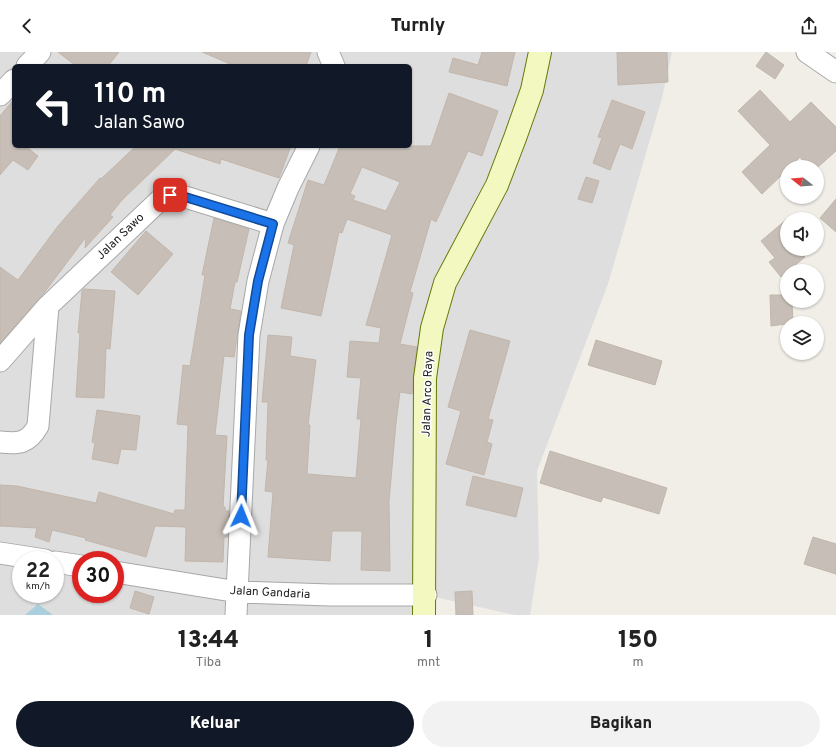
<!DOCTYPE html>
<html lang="id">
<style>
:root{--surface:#fff;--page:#f2f2f2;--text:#222;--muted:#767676;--accent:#111827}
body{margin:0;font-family:Overpass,sans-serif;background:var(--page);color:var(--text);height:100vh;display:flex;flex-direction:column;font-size:15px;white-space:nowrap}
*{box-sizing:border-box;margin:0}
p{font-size:13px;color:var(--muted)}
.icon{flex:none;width:22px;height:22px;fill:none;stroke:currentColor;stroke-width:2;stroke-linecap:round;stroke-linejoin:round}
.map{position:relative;height:563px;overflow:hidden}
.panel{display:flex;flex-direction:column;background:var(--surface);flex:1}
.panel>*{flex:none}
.guide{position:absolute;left:12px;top:12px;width:400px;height:84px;border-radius:6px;box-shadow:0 1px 3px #0004;background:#111827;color:#fff;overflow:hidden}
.needle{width:26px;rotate:287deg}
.tools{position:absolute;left:780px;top:108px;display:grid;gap:8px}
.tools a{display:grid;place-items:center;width:44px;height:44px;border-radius:50%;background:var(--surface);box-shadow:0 1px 3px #0004;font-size:20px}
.speed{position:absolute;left:12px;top:499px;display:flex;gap:8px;font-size:20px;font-weight:700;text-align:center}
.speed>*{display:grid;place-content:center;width:52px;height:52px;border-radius:50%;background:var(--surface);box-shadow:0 1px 3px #0004;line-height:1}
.speed small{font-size:10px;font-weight:400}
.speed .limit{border:6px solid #d22;background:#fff;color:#111}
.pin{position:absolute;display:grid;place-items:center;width:34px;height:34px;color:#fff;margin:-17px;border-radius:8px;box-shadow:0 2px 6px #0006}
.me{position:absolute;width:44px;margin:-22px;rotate:2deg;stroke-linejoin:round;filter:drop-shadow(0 0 3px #0008)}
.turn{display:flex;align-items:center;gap:14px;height:84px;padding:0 16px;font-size:18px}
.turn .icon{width:52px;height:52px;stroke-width:2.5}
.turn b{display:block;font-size:28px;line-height:34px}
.eta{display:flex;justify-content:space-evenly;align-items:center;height:68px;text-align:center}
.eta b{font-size:24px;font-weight:800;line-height:28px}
.button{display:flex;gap:8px;margin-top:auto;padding:8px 16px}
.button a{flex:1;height:46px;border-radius:24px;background:var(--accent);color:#fff;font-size:16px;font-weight:800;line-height:46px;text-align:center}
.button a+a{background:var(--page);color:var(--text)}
header{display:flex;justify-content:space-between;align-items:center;height:52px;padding:0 16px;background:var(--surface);font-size:18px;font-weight:800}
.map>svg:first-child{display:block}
.residential{fill:#dfdede;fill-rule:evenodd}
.water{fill:#aacfdd}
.building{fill:#c6beb7;stroke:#c2b6ab;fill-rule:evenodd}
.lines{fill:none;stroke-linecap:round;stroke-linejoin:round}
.street-casing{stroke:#a8a8a8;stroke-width:23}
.secondary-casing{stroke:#667808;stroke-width:24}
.street{stroke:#fff;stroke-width:21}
.secondary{stroke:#f2f8bf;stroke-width:22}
.route-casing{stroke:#114b97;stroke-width:10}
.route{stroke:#1a73e8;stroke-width:7}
.labels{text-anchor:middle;stroke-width:3;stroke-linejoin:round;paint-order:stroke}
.street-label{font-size:12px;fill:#212121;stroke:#fff}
</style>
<header><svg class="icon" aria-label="back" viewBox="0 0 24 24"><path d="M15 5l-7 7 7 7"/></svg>Turnly<svg class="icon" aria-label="share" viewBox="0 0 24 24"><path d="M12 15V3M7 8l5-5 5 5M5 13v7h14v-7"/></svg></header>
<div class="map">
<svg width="836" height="563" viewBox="0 0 836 563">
<rect width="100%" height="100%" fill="#f1eee8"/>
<path class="residential" d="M0,0H672L662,46L608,232L537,419L539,506L530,563H515L435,545L433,563H0ZM14,14H410V94H14ZM21,508H55V542H21ZM81,508H115V542H81Z"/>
<path class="water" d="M38,552L53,563H25Z"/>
<path class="building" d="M58,0H119L108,14H76Z
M202,0H311L306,14H235Z
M482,0H515L507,34L449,20L453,6L478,13Z
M617,0H667L668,30L618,33Z
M766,0L784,13L775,27L756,14Z
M760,38L790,70L811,50L836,75V99L818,115H808L800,105L790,115H787V118L762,142L742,120L770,93L738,59Z
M449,41L498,59L482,104L468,99L436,170L431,167L410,240L413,241L400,292L417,295L412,342L400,340L396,371L389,449L390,519L361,518L362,479H332L330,509L268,505L273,440L265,439L268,408H266L268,350H262L268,283L292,285L290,304L316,308L308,373H310L307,422L356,426L361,367H357L361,326L347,325L350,289L379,291L381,276L366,273L392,183L347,167L342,181L339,180L321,264L281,256L294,193L288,191L308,128L324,133L340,94H431ZM362,115L400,130L386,159L353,148L355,144L350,142Z
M14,47V94H25L38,104L28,118L13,108L0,123V64Z
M612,48L645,60L632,97L620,92L610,118L593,111L602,86L598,85Z
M136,94H291L279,126L221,107L220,112L175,97L122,148L110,163L113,165L85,196L86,185L44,241L0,291V215L18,228L58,174L100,126L101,127Z
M586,125L599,129L592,151L578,147Z
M836,147V180L820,166Z
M214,166L249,177L237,230H235L230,257L241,259L234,305L224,304L215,383L227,384L223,455H225V459H229L228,485H224L223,510L185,509L186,475L155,474L146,505L85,488L86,486L52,478L49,490L35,485L37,476L0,474V433L17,434L96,451L99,440L174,462L175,458H185L188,373L177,372L183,313L190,314L205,223H202Z
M787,167V197H798L805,205L781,225L769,210L775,206L761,189Z
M146,179L173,202L138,243L111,220Z
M84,237L115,239L110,297L106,296L104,346L76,345L80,281H78L82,239Z
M770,243H787V249H792L793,271L771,274Z
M470,278L510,289L488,367L493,368L487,390L492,392L484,423L446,412L461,359L448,355Z
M596,288L662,309L655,333L588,313Z
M97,358L140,364L136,398L121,397L118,412L92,407L95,391L92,390Z
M550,399L667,436L659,462L603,445L601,450L540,431Z
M473,424L523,436L516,465L466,453Z
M813,485L836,492V522L804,512Z
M135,539L154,545L149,562L130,556Z
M472,539L473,563H456L455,540Z"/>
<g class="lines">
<g class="street-casing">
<path id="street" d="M328,0L334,14
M807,0L836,20
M27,14L40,0
M0,43L14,28
M0,309L48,254L161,147L170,143L182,144L273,172
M0,390C18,392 28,392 38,374L48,254
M0,501L45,508
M55,510L81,514
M115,520L238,540L330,543H426
M236,563L249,283L258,229L273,172L288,136L309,94"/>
</g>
<g class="secondary-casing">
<path id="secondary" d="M424,563L425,326L432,276L445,231L497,133L515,86L532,38L540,0"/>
</g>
<use href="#street" class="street"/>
<use href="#secondary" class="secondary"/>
</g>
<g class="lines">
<g class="route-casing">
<path id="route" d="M170,143L182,144L273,172L258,229L249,283L241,464"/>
</g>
<use href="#route" class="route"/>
</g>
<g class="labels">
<g class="street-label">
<text transform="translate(120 184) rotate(-44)" y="4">Jalan Sawo</text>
<text transform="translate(427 342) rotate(-88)" y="4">Jalan Arco Raya</text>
<text transform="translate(270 540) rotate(3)" y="4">Jalan Gandaria</text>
</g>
</g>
</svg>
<div class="tools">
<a><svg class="needle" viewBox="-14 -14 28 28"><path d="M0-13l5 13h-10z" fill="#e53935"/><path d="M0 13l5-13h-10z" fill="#767676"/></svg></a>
<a><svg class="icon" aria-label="sound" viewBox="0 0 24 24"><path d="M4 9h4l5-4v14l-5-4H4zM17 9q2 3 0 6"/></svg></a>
<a><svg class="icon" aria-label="search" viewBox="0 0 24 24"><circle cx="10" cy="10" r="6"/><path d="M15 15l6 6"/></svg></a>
<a><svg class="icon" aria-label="layers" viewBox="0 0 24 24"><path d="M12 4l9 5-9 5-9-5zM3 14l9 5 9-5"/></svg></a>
</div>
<div class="speed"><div>22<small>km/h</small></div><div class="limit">30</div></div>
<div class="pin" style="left:170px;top:143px;background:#d93025"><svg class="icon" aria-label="arrive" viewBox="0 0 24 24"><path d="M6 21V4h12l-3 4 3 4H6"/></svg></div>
<svg class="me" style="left:241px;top:464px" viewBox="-20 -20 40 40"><path d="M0-17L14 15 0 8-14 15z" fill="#1a73e8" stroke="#fff" stroke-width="4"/></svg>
<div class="guide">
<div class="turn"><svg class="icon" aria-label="left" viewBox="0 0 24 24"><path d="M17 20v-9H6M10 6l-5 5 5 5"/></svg><div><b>110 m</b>Jalan Sawo</div></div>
</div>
</div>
<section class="panel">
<div class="eta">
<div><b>13:44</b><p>Tiba</p></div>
<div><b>1</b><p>mnt</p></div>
<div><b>150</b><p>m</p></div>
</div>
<div class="button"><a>Keluar</a><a>Bagikan</a></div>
</section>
